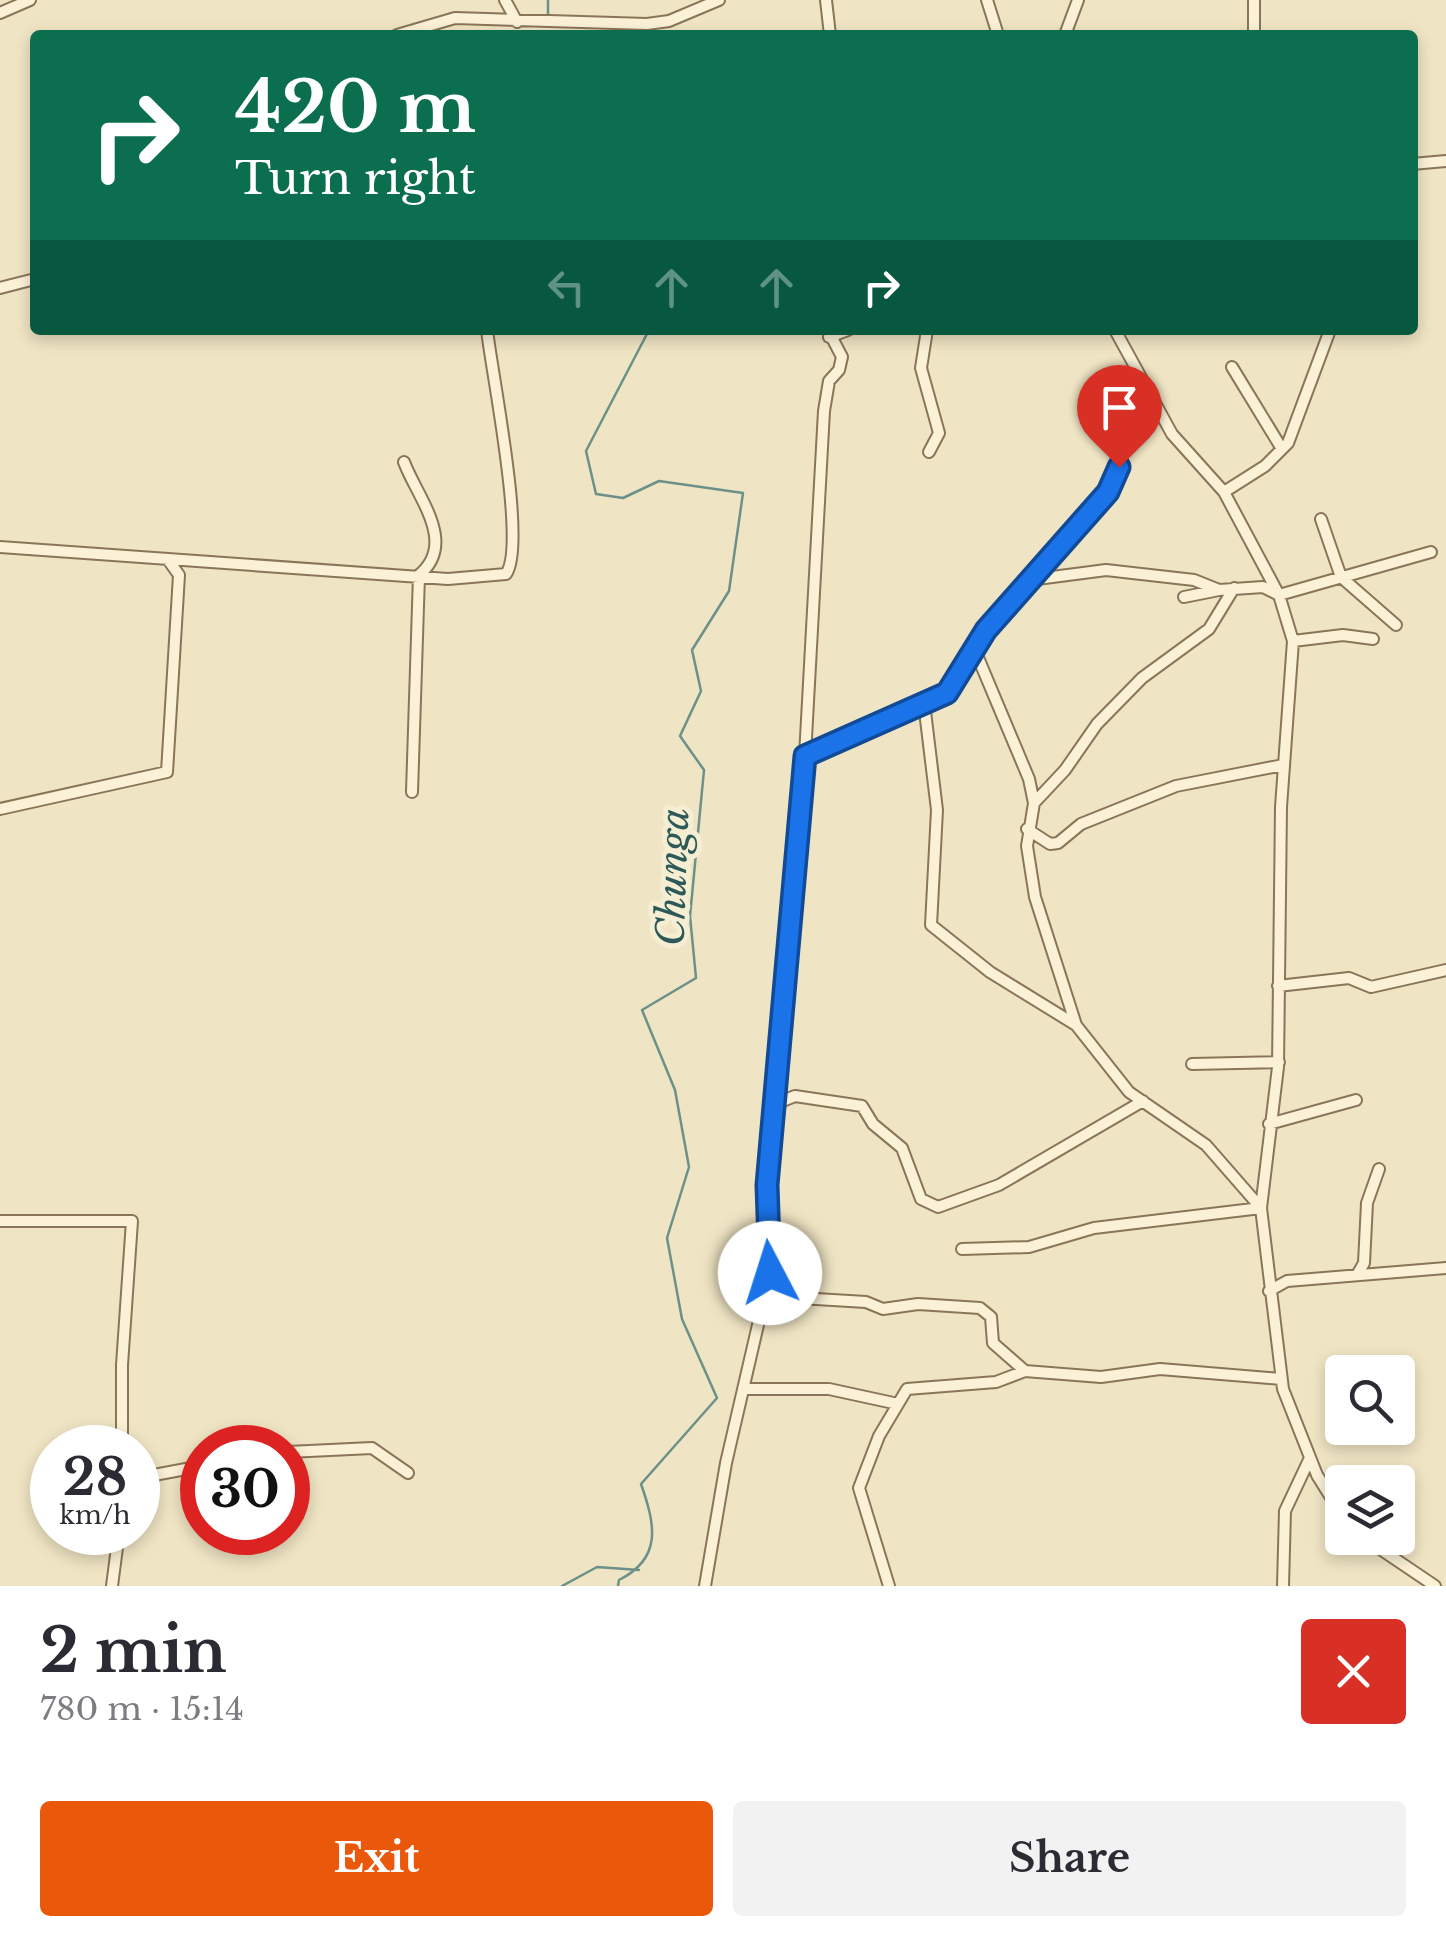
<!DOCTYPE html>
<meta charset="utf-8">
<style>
:root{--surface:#fff;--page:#f2f2f3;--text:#2b2b33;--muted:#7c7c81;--accent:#ea580c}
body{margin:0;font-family:"Libre Baskerville",serif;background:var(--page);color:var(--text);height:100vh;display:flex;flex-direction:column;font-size:38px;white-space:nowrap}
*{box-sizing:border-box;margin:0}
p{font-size:32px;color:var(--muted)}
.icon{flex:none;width:55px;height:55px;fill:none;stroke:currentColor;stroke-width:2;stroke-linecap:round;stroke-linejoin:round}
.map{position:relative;height:1586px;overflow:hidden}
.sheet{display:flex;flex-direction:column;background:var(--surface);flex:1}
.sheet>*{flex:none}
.guide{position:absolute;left:30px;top:30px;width:1388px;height:305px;border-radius:10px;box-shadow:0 5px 15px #0003;background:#0b6e4f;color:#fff;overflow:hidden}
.tools{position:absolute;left:1325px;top:1355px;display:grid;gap:20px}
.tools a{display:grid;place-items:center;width:90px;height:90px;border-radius:10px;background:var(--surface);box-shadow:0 5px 15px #0003;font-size:50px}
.speed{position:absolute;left:30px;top:1425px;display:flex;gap:20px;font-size:50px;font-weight:700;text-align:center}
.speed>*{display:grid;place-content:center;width:130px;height:130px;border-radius:50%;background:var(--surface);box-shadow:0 5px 15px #0003;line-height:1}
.speed small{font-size:25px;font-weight:400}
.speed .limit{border:15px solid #d22;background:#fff;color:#111}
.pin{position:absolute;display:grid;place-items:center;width:85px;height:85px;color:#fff;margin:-102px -42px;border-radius:50% 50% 50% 0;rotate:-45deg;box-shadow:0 0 10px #0007}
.pin .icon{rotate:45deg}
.me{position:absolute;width:110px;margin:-55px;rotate:355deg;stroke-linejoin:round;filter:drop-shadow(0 0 8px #0008)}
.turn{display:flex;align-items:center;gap:35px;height:210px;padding:0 40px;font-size:45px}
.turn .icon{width:130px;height:130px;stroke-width:2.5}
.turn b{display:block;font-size:70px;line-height:85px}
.lanes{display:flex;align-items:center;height:95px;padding:0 40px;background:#0003;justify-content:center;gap:50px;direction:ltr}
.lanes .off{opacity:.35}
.round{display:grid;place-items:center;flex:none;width:105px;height:105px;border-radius:10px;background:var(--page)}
.headline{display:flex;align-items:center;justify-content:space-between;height:170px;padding:0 40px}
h1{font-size:60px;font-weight:700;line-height:75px}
.action{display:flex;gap:20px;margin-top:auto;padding:20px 40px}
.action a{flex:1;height:115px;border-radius:10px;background:var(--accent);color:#fff;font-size:40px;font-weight:700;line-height:115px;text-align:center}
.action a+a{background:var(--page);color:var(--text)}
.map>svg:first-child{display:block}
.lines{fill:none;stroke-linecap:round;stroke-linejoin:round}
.stream{stroke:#6c9189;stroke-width:2.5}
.street-casing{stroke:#8a7559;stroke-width:14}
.street{stroke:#faf1d7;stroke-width:10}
.route-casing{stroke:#114b97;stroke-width:25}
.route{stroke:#1a73e8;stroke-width:18}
.labels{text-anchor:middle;stroke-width:10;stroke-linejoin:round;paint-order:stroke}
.water-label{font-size:38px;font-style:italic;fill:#2d5a59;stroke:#f6eed3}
</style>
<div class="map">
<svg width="1446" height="1586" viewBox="0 0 1446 1586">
<rect width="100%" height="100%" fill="#efe4c3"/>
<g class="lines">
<path class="stream" d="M548,19V0
M562,1586L597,1567L639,1570
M618,1586L619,1580C663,1558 655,1524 641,1484L717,1398L682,1319L667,1238L689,1167L675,1090L642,1010L696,978L690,916L704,770L680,736L701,691L692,650L729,591L743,493L659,481L623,498L596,494L586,451L649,330"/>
<g class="street-casing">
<path id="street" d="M505,0L517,22
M826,0L830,35
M987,0L998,35
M0,13L30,0
M397,35L455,18L647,24L669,21L719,0
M1065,35L1078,0
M1254,35V0
M1412,164L1446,161
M0,288L35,279
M927,330L921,368L939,433L929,452
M1115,330L1172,434L1224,492L1279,595L1293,641L1281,807L1278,1067L1261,1208L1283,1389L1317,1475L1342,1515
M829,337L848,330
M1232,367L1282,449
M404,462C417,497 458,543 419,575L412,792
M1224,492L1265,466L1288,443L1330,330
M1321,519L1341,577L1396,625
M0,547L448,579L506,574C527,545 492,375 487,330
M1037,579L1106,570L1194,580L1219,590L1263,587L1279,595L1431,552
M1184,597L1219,590
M1293,641L1343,635L1373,639
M974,648L1029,779L1034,803L1027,846L1035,897L1076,1025
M924,703L937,810L931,925L990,972L1076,1025L1129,1092L1206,1145L1261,1208
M805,756L947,693L987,630L1107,492L1128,442L1158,412
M1034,803L1065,770L1097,724L1142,678L1209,629L1234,588
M0,809L167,772L179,575L169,561
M1027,829L1050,844L1058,843L1081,824L1176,786L1283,765
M1278,986L1349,978L1371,987L1446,970
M1192,1064L1279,1062
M775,1104L795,1096L862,1106L873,1124L902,1148L921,1199L938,1207L999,1185L1143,1101
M1269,1124L1356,1100
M0,1221H132L122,1365V1448
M962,1249L1029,1247L1094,1228L1261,1208
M1357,1275L1364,1263L1367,1203L1379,1169
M1269,1291L1287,1281L1446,1268
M766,1296L866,1302L883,1309L918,1304L980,1308L991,1317L993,1343L1025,1371L1101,1377L1160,1369L1281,1379
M745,1389H829L898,1404
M288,1452L372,1448L408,1473
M138,1462L154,1475L202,1466
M1364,1538L1435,1586
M112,1586L119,1532
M705,1586L726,1463L770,1273L767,1185L805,756L824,411L829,381L839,370L842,357L828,330
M889,1586L859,1488L879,1436L907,1389L996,1382L1025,1371
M1283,1586L1285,1511L1309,1460"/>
</g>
<use href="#street" class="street"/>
</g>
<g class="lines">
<g class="route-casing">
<path id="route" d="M770,1273L767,1185L805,756L947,693L986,630L1108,492L1119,467"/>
</g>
<use href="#route" class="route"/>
</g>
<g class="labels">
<g class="water-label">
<text transform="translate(673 877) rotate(-88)" y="13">Chunga</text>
</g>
</g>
</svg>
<div class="tools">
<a><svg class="icon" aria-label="search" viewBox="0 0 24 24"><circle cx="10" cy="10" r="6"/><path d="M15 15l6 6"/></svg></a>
<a><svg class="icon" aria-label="layers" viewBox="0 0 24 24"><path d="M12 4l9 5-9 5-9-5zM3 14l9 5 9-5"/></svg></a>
</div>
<div class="speed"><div>28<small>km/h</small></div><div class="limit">30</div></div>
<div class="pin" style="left:1119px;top:467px;background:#d93025"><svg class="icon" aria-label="arrive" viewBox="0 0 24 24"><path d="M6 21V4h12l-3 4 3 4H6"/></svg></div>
<svg class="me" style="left:770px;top:1273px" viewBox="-20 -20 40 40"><circle r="19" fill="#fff"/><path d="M0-13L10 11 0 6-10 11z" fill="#1a73e8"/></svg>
<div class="guide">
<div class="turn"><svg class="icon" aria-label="right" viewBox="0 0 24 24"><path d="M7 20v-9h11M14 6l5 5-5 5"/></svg><div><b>420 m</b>Turn right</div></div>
<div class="lanes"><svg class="icon off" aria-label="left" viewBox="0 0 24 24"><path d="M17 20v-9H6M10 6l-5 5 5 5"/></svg><svg class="icon off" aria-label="ahead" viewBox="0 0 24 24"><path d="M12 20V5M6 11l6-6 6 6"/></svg><svg class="icon off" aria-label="ahead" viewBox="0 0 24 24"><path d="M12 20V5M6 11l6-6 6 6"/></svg><svg class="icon" aria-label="right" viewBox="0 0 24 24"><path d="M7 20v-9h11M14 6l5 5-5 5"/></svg></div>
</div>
</div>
<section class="sheet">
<div class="headline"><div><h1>2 min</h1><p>780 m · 15:14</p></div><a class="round" style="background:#d93025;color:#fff"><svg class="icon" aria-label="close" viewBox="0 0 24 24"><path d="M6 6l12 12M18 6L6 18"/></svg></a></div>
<div class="action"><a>Exit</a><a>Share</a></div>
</section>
